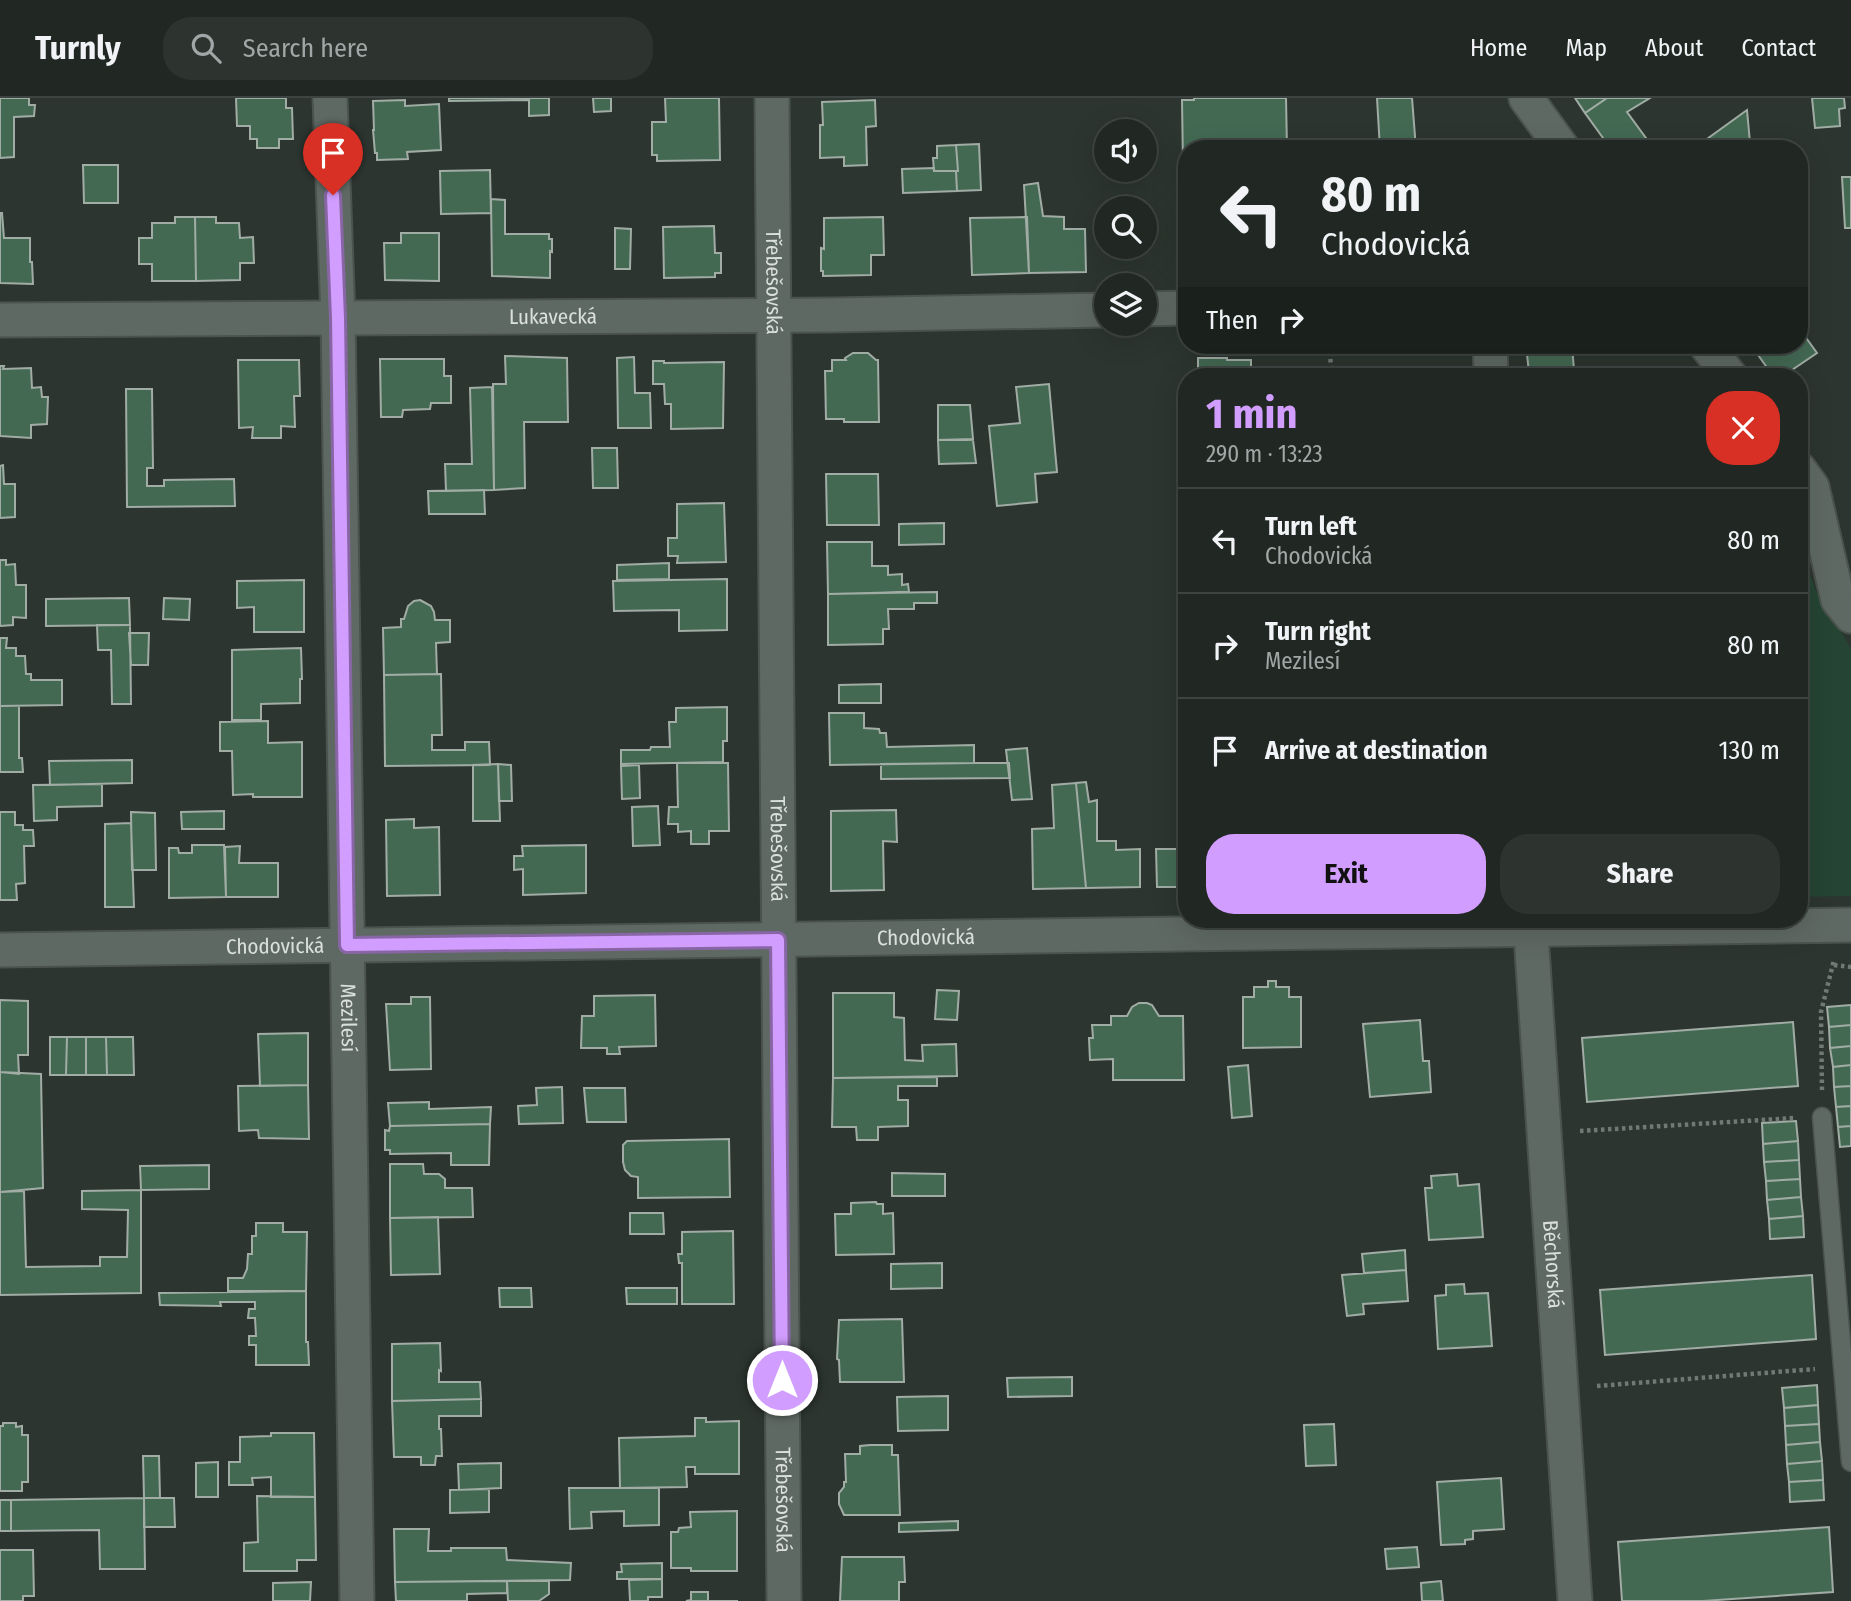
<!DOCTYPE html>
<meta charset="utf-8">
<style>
:root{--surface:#212823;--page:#2d3430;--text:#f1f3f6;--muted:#a2a6a6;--line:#3e4441;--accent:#d19dfe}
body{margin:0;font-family:"Fira Sans Condensed",sans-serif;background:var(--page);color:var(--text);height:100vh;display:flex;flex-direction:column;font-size:26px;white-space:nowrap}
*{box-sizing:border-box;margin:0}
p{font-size:23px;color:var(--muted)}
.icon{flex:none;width:38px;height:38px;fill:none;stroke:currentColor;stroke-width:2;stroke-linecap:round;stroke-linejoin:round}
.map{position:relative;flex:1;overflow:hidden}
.panel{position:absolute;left:1178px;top:270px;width:630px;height:560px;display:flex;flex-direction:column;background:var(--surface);border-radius:28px;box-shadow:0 7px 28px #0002,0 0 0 2px var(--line)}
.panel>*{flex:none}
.top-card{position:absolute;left:1178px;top:42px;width:630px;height:214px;border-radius:28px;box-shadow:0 7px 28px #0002,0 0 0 2px var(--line);background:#212823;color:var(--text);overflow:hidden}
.buttons{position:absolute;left:1094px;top:21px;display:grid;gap:14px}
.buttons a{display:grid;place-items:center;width:63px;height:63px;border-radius:50%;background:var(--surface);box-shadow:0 7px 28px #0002,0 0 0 2px var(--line);font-size:35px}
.pin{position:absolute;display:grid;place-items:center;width:60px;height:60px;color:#fff;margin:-72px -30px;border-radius:50% 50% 50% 0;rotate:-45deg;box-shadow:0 0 7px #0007}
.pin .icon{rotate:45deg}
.me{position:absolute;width:77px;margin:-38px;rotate:0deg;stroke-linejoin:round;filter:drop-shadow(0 0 5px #0008)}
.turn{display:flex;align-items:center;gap:24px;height:147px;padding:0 28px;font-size:32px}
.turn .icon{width:91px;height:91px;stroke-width:2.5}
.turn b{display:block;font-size:49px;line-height:60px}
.then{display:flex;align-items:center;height:66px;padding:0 28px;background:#0003;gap:14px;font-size:26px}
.round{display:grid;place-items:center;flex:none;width:74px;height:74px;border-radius:28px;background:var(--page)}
.summary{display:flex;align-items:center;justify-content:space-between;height:119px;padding:0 28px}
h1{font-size:42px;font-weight:700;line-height:52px;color:var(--accent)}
.button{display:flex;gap:14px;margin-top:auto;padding:14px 28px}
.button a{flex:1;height:80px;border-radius:28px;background:var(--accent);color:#111;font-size:28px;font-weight:700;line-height:80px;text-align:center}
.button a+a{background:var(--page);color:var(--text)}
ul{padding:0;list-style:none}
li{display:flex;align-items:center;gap:21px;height:105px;padding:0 28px;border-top:2px solid var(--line)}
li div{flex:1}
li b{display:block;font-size:26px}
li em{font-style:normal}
header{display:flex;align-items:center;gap:42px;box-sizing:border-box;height:98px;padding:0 35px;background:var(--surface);border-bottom:2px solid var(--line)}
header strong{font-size:33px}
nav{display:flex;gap:38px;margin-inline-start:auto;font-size:24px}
.search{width:490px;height:63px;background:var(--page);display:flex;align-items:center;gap:18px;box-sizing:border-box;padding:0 24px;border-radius:28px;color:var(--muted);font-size:26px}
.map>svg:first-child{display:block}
.green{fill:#254433}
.building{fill:#436953;stroke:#a1aca5;stroke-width:2}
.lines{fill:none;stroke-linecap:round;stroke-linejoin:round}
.lane-casing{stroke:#4b534e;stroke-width:21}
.street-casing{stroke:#4b534e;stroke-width:37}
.path{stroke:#717974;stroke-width:4.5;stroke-dasharray:3.5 3.5;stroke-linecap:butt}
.lane{stroke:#5f6963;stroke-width:18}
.street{stroke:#5f6963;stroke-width:33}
.route-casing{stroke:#8866a5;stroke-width:18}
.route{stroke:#d19dfe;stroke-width:12}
.labels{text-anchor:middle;stroke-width:5;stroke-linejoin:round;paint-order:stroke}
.street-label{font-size:21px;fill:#dae0dc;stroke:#222b25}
</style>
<header>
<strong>Turnly</strong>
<div class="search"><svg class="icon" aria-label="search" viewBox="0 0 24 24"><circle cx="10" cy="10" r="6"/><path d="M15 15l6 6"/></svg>Search here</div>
<nav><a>Home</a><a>Map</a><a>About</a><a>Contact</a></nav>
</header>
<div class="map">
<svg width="1851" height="1503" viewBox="0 0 1851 1503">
<rect width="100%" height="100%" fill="#2c352f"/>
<path class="green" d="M1799,446L1816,493L1851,550V798L1799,799Z"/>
<path class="building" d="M0,0H29V7H35L34,18L14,19V59L0,60Z
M236,0H286V10H292L293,41H279V50H257V41H250V28H237Z
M449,0H549V17L529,18V2L449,3Z
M593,0H611V13L594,14Z
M665,0H719L720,62L657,63V57H652V24H666Z
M1194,0H1286L1287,51H1186V68H1183L1182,2H1194Z
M1377,0H1412L1416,51H1380Z
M1575,0H1607L1585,15Z
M1607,0H1650L1627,14L1654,51H1611L1585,15Z
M1812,0H1844L1845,10L1839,11L1840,28L1815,30Z
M405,2V8L439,6L441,52L407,54L408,61L377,62V55H375L373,32H374L373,3Z
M875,2L876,28L866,29L867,67L844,68V59L820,60V27H823L822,4Z
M1747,12L1750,45L1738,51H1715L1707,41Z
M979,46L981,92L957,93L956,73H958L956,47Z
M956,47L958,73H934L933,60H937V48Z
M83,67H118V105H84Z
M934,70V73H956L957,93L903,95L902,71Z
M490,72L491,115L441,116L440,73Z
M1842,79H1851V130H1845Z
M1038,85L1043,118L1064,119V131H1085L1086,174L1029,175L1024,87Z
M491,101L505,102V136H549V141H552V154L550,153V180L492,178Z
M0,115H2L4,140H30V164H32L33,186L0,185Z
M175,119H195L196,183H152V166H139V140H152V125H175Z
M195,119H216V125H239L240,140L253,139L254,165H240V182L196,183Z
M883,119L884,157H871V177L823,178V173H821V150L824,151V120Z
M1027,119L1029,175L972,177L970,120Z
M714,128L715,155H721V175H715V179L664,180L663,129Z
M615,130L631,131L630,171H615Z
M401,135H439V183L385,182L384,145H401Z
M1799,230L1817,255L1783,278H1773L1751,247H1799Z
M1526,247H1596L1572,248L1574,272L1529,275Z
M853,255H868L876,262H878L879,324H844V321H826L825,273H832V262H846L845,260Z
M505,258L567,260L568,324H524L525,390L494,392L493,286H506Z
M634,259L635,295H650L651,330H618L617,260Z
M1198,260H1227V262H1251V278H1190V276H1198Z
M380,261H444V278H451V305H431L430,311L403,312L402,319H381Z
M238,262H299L300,298H294L295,329L281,328V340H252L253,329L239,330Z
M653,263H664V265L724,264L723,330L671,331V306H665L664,286H653Z
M0,268H4L3,271L31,270L32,290L41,289L42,299H48L47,326L31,327V340L0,338Z
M1049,286L1057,374L1035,376L1037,404L997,408L989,328L1020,325L1016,289Z
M492,289L494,392L446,393L445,366H472L470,290Z
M126,291H152L153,370H147V388H164V382L234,381L235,408L127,409Z
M938,307H970L973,341L938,342Z
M938,342H973L976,365L939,366Z
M1186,348V386H1180L1178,349Z
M592,350H617L618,390H593Z
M3,367L4,386H15V419L0,420V368Z
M826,376H878L879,427H827Z
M484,392L485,416H429L428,393Z
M724,405L726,464L677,465L678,458H668V440H677V406Z
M944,425V446L899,447V426Z
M827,444H872V468H888V477L902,476V487L908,486L909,494L828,496Z
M0,462H6V467L15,466L16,487H26V520L13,519V527L0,528Z
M669,465V481L617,482V467Z
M727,481V532L679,533V512L614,513L613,483Z
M304,482V534H254V509L237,510V483Z
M937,494V505H914V511H888L889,531H883V546L828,547V496Z
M129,500L130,527L46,528V501Z
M164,500L190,501L189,522L163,521Z
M420,502L431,508L434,514L435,522H450V544L436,545L437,576L384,577L383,530L401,529V521H404L408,508L414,503Z
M97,527H130L131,606H112L111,552H98Z
M129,535H149L148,567H131Z
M0,540H7L6,550H16V558H25L26,576H31V582H62V607L0,608Z
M301,550L302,581H300V605L261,606V622H232V552Z
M441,576L442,637H432V652H465V644H489L490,667L385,668L384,577Z
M881,586V605H839V587Z
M0,608H19V660H22L23,674H0Z
M727,609V643H723V664L621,666V652H650L651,649H670L669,624H676V610Z
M829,615H864V630L879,631L880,635H886L887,649L974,647V665L830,667Z
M268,623V645L302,644V699H253V696L233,697L232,653H220V624Z
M1027,650L1032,701L1012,702L1006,652Z
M132,662V685L50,687L49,663Z
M677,665H728L729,733H709V746H691V733L678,734V726H668L669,709H678Z
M974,665H1009L1010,680L881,681V666Z
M498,666L511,667L512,703H499Z
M498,666L500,723H473V667Z
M639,667L640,700L622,701L621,668Z
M1086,684L1089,704L1097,702V743H1116V752L1140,751V789L1086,790L1076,685Z
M1076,685L1086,790L1033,791L1032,731L1054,730L1052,687Z
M102,686V708L57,709V722L34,723L33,687Z
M658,708L660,747L633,748L632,709Z
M896,712L897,744L883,743L884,792L831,793V713Z
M224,713V731H182L181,714Z
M0,714H15V727H23V732H33L34,748H24L25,785L16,786L17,802H0Z
M131,714L155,715L156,772H132Z
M414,721V730L439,729L440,797L387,798L386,722Z
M131,725L134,809H105V726Z
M1182,736H1186V789H1157L1156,751H1177V741H1182Z
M192,747H224L226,799L169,800V750H178L179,755H192Z
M586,747V795L523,797V771L514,772V758H523L522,748Z
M240,748L239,765H278V799H226L225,749Z
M1268,883H1276V889H1289V899H1301V949L1243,950V899H1254V889H1268Z
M937,892L959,893L957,922L935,921Z
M833,895H894V919L904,920L905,962L923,963L922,947L956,946L957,978L833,980Z
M655,897L656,948L619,949L620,956H607V950H581L582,918H594V898Z
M411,899H430L431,971L390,972L386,906H411Z
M0,902L28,903V957H18L19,976L0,974Z
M1139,905H1147L1152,907L1159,918H1183L1184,982H1113V961L1090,962L1089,940H1093L1092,927H1111V918H1127L1132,909Z
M1851,907V927L1829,929L1827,909Z
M1420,922L1423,963H1429L1431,994L1370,999L1363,926Z
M1793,924L1798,988L1587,1004L1582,940Z
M1851,927V948L1830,950L1829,929Z
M308,935V987L260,988L258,936Z
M50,939H67L66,977H50Z
M67,939H86V977H66Z
M86,939H106L107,977H86Z
M106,939H133L134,977H107Z
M1851,948V967L1833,969L1830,950Z
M1248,967L1252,1018L1232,1020L1228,969Z
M1851,967V988L1834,989L1833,969Z
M0,974L41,976L43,1090L0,1094Z
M937,979V988H898V1002H908V1028L878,1029V1042H857L856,1029H832L833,980Z
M308,987L309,1041L259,1040L258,1032L239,1033L238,988Z
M1851,988V1008L1836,1009L1834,989Z
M562,989L563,1025L519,1026L518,1008L537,1007L536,990Z
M584,990H625L626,1024H587Z
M429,1004V1011L491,1009L490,1026L390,1028L388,1005Z
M1851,1008V1028L1838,1029L1836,1009Z
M1796,1023L1798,1043L1763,1046L1762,1025Z
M490,1026L489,1067H451V1055L390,1056V1052H385V1032L389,1033L390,1028Z
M1851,1028V1048L1840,1049L1838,1029Z
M729,1041L730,1099L638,1100V1079L631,1078L625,1072L623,1064V1047L627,1043Z
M1798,1043L1799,1062L1764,1064L1763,1046Z
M1799,1062L1800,1081L1766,1083L1764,1064Z
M390,1066H423L424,1076H439L445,1081V1090H472L473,1119L390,1120Z
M209,1067V1091L141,1092L140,1068Z
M892,1075L945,1076V1098H892Z
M1457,1076L1458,1088L1479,1086L1483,1139L1429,1142L1425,1090H1432L1431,1078Z
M1800,1081L1801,1099L1767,1102L1766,1083Z
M141,1092V1195L0,1197V1094L24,1093L26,1169L100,1168V1159H127L128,1112L82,1111V1093Z
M1801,1099L1803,1118L1769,1121L1767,1102Z
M876,1104L877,1106H883V1116L893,1115L894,1156L836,1157L835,1116H851V1105Z
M630,1115H663L664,1136H630Z
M1803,1118L1804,1139L1770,1141L1769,1121Z
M438,1119L440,1176L391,1177L390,1120Z
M256,1125H283V1134H307L306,1193H228V1180H243L247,1171L248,1156H252V1138H256Z
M733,1133L734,1206H682V1165H679L678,1156H682V1134Z
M1405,1152L1406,1172L1364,1175L1362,1156Z
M942,1165V1190L891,1191V1166Z
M1406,1172L1408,1203L1363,1206L1364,1216L1347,1218L1342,1177Z
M1812,1177L1816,1241L1605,1257L1600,1192Z
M1464,1186L1465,1196L1488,1195L1492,1248L1438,1251L1435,1198L1446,1197V1187Z
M499,1190H531L532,1209H500Z
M626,1190H677V1206H627Z
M306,1193V1244H308L309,1267H256V1247H249V1238H256L255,1220H248L249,1211H255V1204H220L221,1208L160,1207L159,1195Z
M902,1221L904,1284H840L839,1262L837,1261L839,1222Z
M440,1245L441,1273L439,1272V1284H480L481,1301L392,1303V1246Z
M1072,1279V1298L1008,1299L1007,1280Z
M1817,1287L1818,1307L1784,1310L1782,1290Z
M948,1298V1332L898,1333L897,1299Z
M481,1301V1318H439V1331H441L442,1358H436L435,1367H421V1359H394L392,1303Z
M1818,1307L1819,1326L1785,1328L1784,1310Z
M695,1320H706V1324L739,1323V1376H695V1369H686L687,1389L620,1390L619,1340L695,1338Z
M3,1325H16V1329L22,1328V1337H28V1384H22V1393H0V1328H3Z
M1334,1326L1336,1367L1306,1368L1304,1327Z
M1819,1326L1820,1344L1786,1347L1785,1328Z
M271,1335H314L315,1399H271V1379L252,1380L253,1387H229V1364H240V1339L271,1338Z
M1820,1344L1822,1363L1787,1366L1786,1347Z
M870,1347H892V1357H898L900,1417H844L839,1406V1395L844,1389V1384H846L845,1356H860V1348Z
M143,1358H159L160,1400H144Z
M1822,1363L1823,1382L1789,1384L1787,1366Z
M218,1364V1399H196V1365Z
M501,1365V1390L459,1392L458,1366Z
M1501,1380L1504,1431L1473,1433V1441L1465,1442V1446L1441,1447L1437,1384Z
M1823,1382L1824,1402L1790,1404L1789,1384Z
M569,1390H659V1427L624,1428V1413L591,1414L592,1430L570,1431Z
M489,1391V1414L450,1415V1392Z
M257,1398L315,1399L316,1462H297V1473H244V1445L258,1444Z
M144,1400H174L175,1429H144Z
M144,1400L145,1471H100L99,1432L11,1433V1402Z
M0,1402H11V1433H0Z
M737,1413V1473H691V1470H671V1434H678L679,1430L691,1429L690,1414Z
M958,1423V1432L899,1434V1425Z
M1829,1429L1833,1494L1703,1503H1622L1618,1444Z
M394,1431H429L428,1453H451V1450H506L507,1462L571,1465L570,1482L395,1484Z
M1417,1449L1419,1469L1387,1471L1385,1451Z
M0,1452H33L34,1498H23V1503H0Z
M842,1459H904L905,1484H899V1503H840Z
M662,1465V1481H617V1474H622L621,1466Z
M662,1481V1499H648V1503H630L629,1482Z
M507,1483H549V1496L539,1503H508Z
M507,1483V1495L467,1496V1503H396L395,1484Z
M1441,1483L1443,1503H1422L1421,1485Z
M311,1484L310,1503H273V1485Z
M691,1494H708V1503H738H686L691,1502Z"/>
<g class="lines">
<g class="lane-casing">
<path id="lane" d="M1822,1019L1851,1364"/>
</g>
<g class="street-casing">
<g id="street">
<path id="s1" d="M330,0L338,220L357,1503"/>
<path id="s2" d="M772,0L784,1503"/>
<path d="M1526,0L1563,51"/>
<path d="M1144,211L1186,210"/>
<path id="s3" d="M0,222L832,217L1106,212"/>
<path d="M1490,247L1491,278"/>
<path d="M1706,247L1730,278"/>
<path d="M1799,371L1812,389L1838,502L1851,518"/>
<path id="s4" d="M1530,821L1575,1503"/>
<path id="s5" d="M0,852L1851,827"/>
</g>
</g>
<path class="path" d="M1329,247L1332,278
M1834,867L1851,869
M1822,992L1821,914L1834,862
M1580,1033L1795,1020
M1597,1288L1815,1271"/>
<use href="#lane" class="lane"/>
<use href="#street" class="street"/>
</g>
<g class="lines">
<g class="route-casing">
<path id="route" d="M333,97L338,220L347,847L778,842L782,1282"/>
</g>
<use href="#route" class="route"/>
</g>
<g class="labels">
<g class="street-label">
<text dy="7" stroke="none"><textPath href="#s2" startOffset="184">Třebešovská</textPath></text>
<text dy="7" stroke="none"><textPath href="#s3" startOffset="553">Lukavecká</textPath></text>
<text dy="7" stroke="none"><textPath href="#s2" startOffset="751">Třebešovská</textPath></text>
<text dy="7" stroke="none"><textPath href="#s5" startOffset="926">Chodovická</textPath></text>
<text dy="7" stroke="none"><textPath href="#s5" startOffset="275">Chodovická</textPath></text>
<text dy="7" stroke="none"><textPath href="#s1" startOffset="920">Mezilesí</textPath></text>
<text dy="7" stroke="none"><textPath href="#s4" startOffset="346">Běchorská</textPath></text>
<text dy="7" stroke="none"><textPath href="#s2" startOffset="1402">Třebešovská</textPath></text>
</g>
</g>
</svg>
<div class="buttons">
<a><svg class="icon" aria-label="sound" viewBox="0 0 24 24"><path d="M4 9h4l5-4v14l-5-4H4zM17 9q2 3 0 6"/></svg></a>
<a><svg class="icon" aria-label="search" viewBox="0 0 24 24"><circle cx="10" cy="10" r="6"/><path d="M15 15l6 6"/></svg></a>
<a><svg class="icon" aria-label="layers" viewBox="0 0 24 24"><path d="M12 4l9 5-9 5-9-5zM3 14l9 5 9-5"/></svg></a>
</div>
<div class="pin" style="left:333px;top:97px;background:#d93025"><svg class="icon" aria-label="arrive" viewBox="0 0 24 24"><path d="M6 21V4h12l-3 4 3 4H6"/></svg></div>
<svg class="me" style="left:782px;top:1282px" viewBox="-20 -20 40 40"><circle r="17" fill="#d19dfe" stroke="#fff" stroke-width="3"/><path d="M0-11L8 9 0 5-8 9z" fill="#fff"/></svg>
<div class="top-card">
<div class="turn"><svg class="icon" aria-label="left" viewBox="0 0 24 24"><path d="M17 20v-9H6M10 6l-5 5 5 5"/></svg><div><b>80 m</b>Chodovická</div></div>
<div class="then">Then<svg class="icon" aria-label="right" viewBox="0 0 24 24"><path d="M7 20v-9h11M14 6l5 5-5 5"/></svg></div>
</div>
<section class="panel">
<div class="summary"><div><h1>1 min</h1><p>290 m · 13:23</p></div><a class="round" style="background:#d93025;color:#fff"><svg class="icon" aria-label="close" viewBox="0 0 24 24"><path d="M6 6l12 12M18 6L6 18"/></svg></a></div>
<ul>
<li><svg class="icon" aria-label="left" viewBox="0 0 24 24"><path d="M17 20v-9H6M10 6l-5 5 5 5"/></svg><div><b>Turn left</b><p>Chodovická</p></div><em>80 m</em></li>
<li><svg class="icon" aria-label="right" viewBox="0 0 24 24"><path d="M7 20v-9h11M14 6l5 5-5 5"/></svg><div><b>Turn right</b><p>Mezilesí</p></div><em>80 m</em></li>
<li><svg class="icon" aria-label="arrive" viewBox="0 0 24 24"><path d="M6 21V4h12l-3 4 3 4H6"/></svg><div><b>Arrive at destination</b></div><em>130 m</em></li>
</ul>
<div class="button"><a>Exit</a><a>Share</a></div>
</section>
</div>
